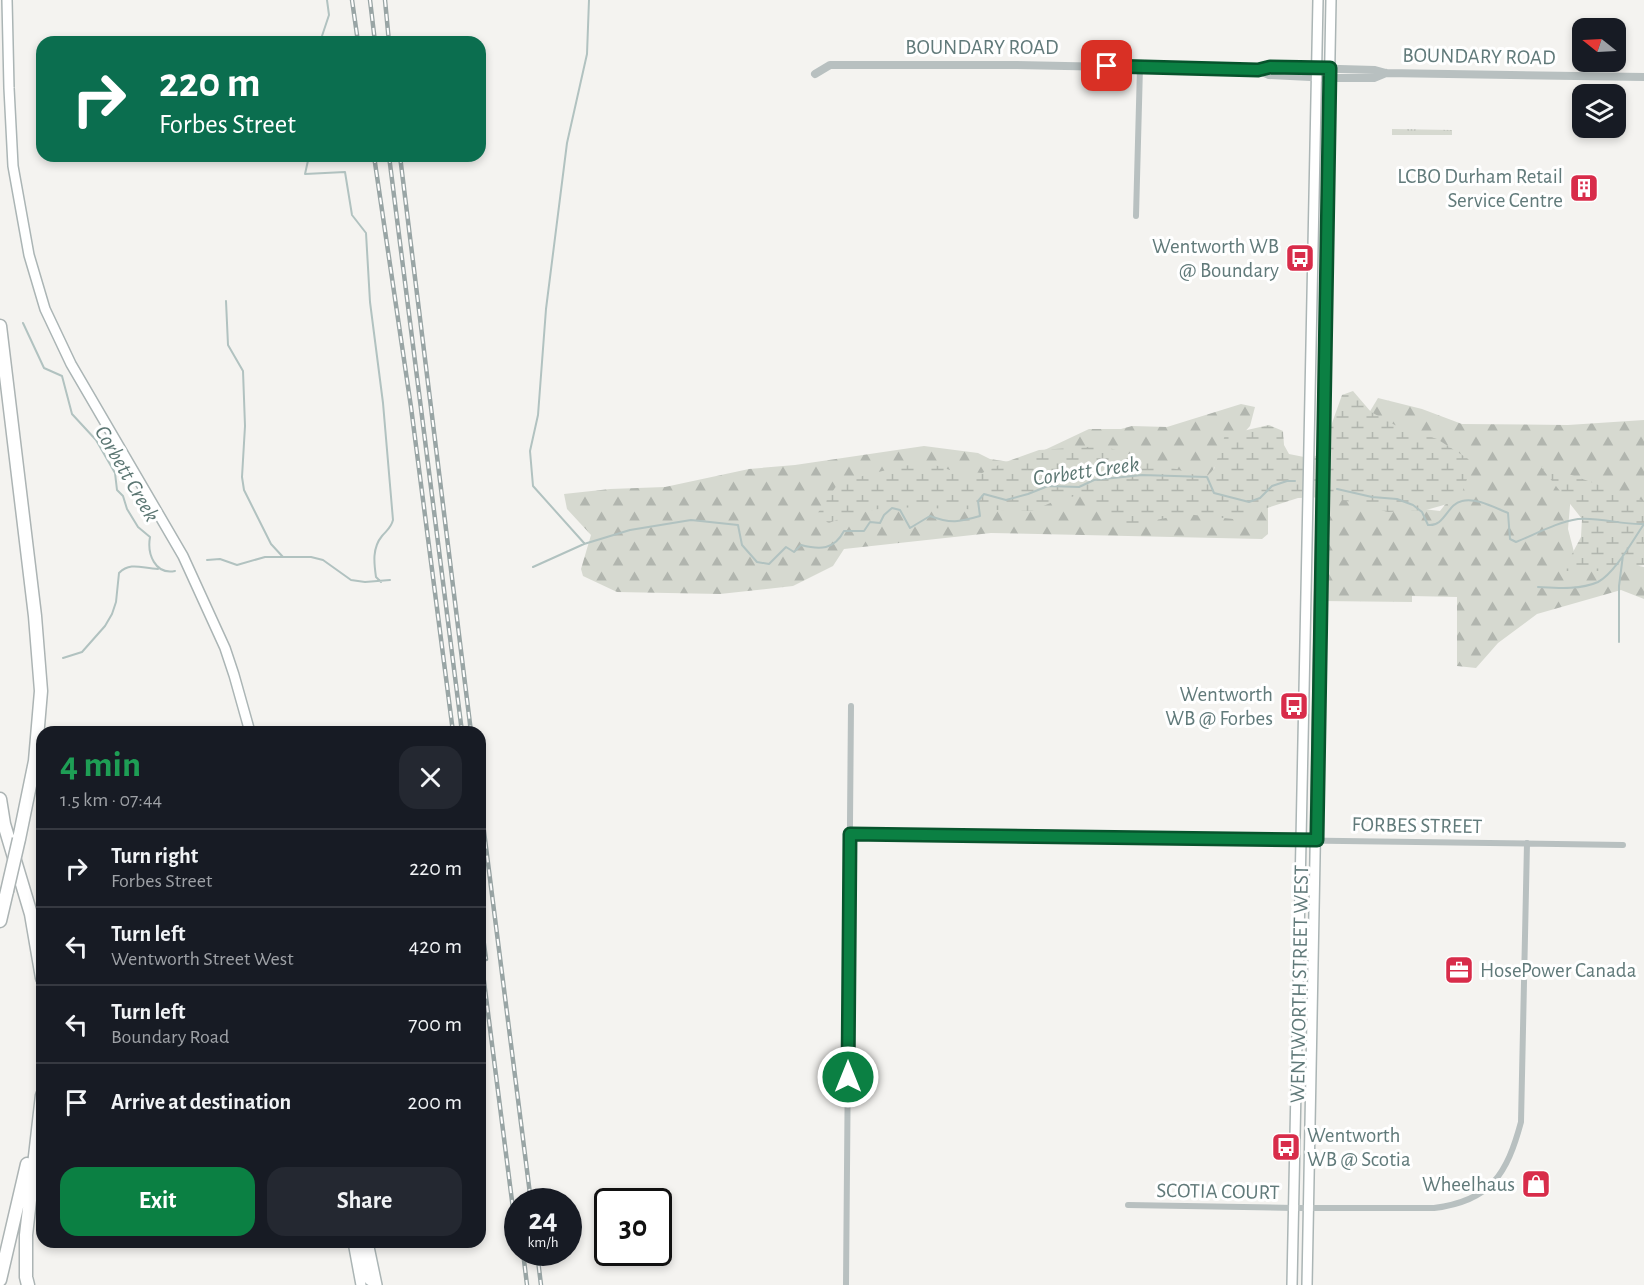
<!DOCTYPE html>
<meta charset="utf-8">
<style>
:root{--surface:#171b24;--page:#242831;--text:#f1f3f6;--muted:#9ea1a6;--line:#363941;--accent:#0b8043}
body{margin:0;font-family:"Alegreya Sans",sans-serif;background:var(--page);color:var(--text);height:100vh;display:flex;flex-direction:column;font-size:22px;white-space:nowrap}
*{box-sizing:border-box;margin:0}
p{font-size:20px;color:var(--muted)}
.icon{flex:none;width:33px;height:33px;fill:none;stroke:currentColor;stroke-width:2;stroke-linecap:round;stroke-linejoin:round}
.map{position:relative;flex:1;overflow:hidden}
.side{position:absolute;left:36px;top:726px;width:450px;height:522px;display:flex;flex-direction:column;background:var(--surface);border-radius:18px;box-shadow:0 3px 9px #0003}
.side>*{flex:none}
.banner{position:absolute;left:36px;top:36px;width:450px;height:126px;border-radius:18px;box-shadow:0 3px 9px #0003;background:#0b6e4f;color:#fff;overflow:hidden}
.needle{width:39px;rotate:288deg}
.tools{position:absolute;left:1572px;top:18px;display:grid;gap:12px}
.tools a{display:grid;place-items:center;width:54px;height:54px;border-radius:12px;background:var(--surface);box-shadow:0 3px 9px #0003;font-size:30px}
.speed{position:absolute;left:504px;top:1188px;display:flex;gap:12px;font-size:30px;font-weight:700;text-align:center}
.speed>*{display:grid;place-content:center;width:78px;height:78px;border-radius:50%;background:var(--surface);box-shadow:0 3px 9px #0003;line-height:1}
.speed small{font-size:15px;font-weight:400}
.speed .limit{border:3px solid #111;border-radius:9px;background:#fff;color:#111}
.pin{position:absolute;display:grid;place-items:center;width:51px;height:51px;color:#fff;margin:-26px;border-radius:12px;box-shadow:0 3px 9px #0006}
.me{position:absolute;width:66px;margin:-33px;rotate:0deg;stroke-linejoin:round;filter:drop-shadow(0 0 4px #0008)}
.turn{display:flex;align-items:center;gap:21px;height:126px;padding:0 24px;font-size:27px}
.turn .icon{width:78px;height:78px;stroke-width:2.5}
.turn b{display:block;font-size:42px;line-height:51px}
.round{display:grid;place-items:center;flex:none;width:63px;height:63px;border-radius:18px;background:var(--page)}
.headline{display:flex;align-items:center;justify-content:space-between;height:102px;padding:0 24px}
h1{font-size:36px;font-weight:700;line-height:45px;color:#1e9e55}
.action{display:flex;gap:12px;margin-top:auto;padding:12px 24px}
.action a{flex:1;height:69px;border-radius:18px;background:var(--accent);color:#fff;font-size:24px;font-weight:700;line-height:69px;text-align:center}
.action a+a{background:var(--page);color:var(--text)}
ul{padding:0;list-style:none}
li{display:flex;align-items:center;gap:18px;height:78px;padding:0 24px;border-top:2px solid var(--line)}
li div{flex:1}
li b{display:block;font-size:22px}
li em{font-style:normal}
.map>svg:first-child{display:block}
.grass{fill:url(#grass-tufts)}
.forest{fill:url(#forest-firs)}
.wetland{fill:url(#wetland-marsh)}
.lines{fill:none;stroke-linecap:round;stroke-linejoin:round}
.stream{stroke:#b1c2c0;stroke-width:2}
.secondary-casing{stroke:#abb5b5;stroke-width:12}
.motorway-casing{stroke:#acb4b4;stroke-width:15}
.minor{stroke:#b8c0c0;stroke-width:6}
.tertiary{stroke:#b8c0c0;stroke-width:8}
.secondary{stroke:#fff;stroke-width:9}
.motorway{stroke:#fff;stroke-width:12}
.rail-casing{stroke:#99a5a5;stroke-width:4.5}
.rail{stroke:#fff;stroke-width:2;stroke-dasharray:7;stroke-linecap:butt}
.motorway-bridge-casing{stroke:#acb4b4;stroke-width:15;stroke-linecap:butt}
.motorway-bridge{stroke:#fff;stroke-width:12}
.route-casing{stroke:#07532c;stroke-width:15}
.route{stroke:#0b8043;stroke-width:10}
.labels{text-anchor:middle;stroke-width:6;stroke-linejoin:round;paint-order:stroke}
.street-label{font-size:21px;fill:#617a7a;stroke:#fff}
.poi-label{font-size:21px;fill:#617a7a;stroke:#fff;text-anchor:end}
.water-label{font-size:22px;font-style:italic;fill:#5b7672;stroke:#fff}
</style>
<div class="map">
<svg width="1644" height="1285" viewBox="0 0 1644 1285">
<defs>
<pattern id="grass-tufts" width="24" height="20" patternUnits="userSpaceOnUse" patternTransform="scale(1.5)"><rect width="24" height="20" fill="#d6d9d0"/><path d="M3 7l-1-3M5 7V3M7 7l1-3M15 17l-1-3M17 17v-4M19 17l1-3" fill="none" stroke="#b1b5ae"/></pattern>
<pattern id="forest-firs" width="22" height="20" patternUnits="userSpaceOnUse" patternTransform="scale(1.5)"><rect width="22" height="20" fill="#d6d9d0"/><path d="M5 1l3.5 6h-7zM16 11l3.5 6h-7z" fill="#b1b5ae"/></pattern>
<pattern id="wetland-marsh" width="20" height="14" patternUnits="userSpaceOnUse" patternTransform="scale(1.5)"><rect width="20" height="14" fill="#d6d9d0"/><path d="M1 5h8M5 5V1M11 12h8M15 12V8" fill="none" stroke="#b1b5ae"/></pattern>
</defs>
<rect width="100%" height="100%" fill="#f4f3f0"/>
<path class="grass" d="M1392,129L1452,130V135H1392Z"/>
<path class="forest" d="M1378,398L1422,409L1462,424L1568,425L1644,420V510L1571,494L1568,529L1574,552L1644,567V599L1621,590L1537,614L1498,643L1476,668L1457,666V597L1412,596V602L1321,601L1324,458L1406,507L1440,511L1454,493L1363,423Z
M1241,404L1255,407L1250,426L1217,463L1200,492L1268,508V534L1262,539L991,533L844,549L833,566L793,586L720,594L617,592L583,576L581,569L591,535L567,509L564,494L610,489L665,487L749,469L795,465L924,446L978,453L990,459L1017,463L1089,429H1121L1132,426L1167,427Z"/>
<path class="wetland" d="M1353,391L1371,412L1395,425L1437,439L1473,462L1462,493L1451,503L1426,510L1388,512L1331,497L1298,498L1233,519L1185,514L1132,525L1122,524L1101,505L1079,495L1055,501L1032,511L888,507L849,515L829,523L815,517L839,482L902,466L929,463L950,470L982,473L1003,463L1039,450L1103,446L1205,478L1214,469L1225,435L1269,425L1283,431L1284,445L1289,454L1309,458L1321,454L1342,395Z
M1541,467H1549L1644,501V565L1600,571H1563L1581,537L1582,519Z"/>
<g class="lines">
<path class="stream" d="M320,42L329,15L327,0
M309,156L305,174L345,172L352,215L366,233L370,302L383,403L393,520C391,528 387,530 382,536C372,548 374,563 376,577L381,582
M226,301L228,345L243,371L245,426L242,477L244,490L271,544L283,557
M23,323L44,368L62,376L72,414L96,440L115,473L117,490L123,496L127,509L138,527L150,537C147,554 155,575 175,571
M1337,489L1372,497L1397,499L1413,505L1422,512L1428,525C1445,527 1447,504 1462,501C1476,497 1495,508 1508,513L1510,539L1516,542C1536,534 1557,522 1578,519C1600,517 1622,525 1644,524
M584,543L533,486L530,451L538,415L546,309L567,143L587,54L589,0
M207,560L220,559L237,565L265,557H311L323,560L351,580L365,582L390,580
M533,567L584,544L630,530L691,520L738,525L742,545L757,562L769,564L786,547L794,552L801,545C820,550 834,550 844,531H864L870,522L880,523L884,515L892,508L900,510L910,528L930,516C951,524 959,522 980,516L978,501L984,494L1006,500L1028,494L1048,486L1079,487L1094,480L1142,475L1207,477L1214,493L1249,502L1260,498L1272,486L1287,481H1295
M1538,587C1557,588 1580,590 1598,582C1615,573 1633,540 1644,524
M1619,642V586L1623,555
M63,658L82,652L105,626L112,614L116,602L119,573C131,561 143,569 158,569"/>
<g class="secondary-casing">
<path id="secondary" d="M7,0L9,88L13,166L29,255L45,309L71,364L183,556L225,648L234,675L250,732
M353,1242L361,1285
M360,1242L369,1280L377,1285
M368,1242L377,1285
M1292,1285L1318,0
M1307,1285L1331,0"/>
</g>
<g class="motorway-casing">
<path id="motorway" d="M0,326L35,616L41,691L35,761L19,839
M0,799L4,824L31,914L42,978
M0,921L7,891
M0,1280L27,1164
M28,1285L26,1277V1235L42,1095"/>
</g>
<path class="minor" d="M1136,216L1140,67
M850,834L1623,845
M1128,1205L1294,1208H1434C1491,1201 1507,1174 1521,1122L1527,843
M846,1285L851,706"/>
<path class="tertiary" d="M1258,70L1269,75L1330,78H1374L1386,73
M815,74L830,65H1017L1258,70L1270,67L1375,70L1386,73L1644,77"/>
<use href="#secondary" class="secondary"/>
<use href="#motorway" class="motorway"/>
<g class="rail-casing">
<path id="rail" d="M352,0L358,42
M370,0L375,42
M385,0L389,42
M374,156L411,407L453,732
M389,156L462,732
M400,156L471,732
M480,800L531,1202
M480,915L486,959
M480,950L518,1248
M523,1252L527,1285
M537,1252L541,1285"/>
</g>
<use href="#rail" class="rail"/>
<g class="motorway-bridge-casing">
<path id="motorway-bridge" d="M7,891L19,839"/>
</g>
<use href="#motorway-bridge" class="motorway-bridge"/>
</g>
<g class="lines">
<g class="route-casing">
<path id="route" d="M848,1077L850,834L1317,840L1330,68L1270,67L1258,70L1107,66"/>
</g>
<use href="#route" class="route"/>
</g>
<defs>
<g id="building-square" transform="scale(1.5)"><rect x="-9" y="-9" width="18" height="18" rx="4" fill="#d82c4a" stroke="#fff"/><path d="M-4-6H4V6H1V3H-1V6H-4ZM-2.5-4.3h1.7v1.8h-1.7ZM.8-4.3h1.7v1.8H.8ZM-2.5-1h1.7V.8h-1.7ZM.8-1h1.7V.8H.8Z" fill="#fff"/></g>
<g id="bus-square" transform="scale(1.5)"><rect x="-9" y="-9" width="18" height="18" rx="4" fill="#d82c4a" stroke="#fff"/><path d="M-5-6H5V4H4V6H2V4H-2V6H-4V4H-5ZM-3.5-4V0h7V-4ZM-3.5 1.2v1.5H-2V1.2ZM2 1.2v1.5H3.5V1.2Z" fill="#fff"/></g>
<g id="office-square" transform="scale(1.5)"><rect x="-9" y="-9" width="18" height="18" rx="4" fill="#d82c4a" stroke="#fff"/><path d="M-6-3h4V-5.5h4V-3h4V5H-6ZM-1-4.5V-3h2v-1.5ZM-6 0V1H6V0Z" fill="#fff"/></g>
<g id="shop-square" transform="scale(1.5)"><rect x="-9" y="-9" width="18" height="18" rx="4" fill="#d82c4a" stroke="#fff"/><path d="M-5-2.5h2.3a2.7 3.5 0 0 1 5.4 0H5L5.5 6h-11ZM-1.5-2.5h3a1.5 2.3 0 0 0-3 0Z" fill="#fff"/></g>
</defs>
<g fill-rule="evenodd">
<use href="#building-square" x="1584" y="188"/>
<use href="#bus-square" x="1300" y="258"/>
<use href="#bus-square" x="1294" y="706"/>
<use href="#office-square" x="1459" y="970"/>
<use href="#bus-square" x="1286" y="1147"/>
<use href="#shop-square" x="1536" y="1184"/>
</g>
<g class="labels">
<g class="street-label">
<text x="982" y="54">BOUNDARY ROAD</text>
<text transform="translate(1479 56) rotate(1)" y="7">BOUNDARY ROAD</text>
<text transform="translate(1417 825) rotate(1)" y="7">FORBES STREET</text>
<text transform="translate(1299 984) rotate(-89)" y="7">WENTWORTH STREET WEST</text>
<text transform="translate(1218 1191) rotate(1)" y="7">SCOTIA COURT</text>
</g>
<g class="poi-label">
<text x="1563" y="183">LCBO Durham Retail<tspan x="1563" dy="24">Service Centre</tspan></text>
<text x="1279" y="253">Wentworth WB<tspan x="1279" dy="24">@ Boundary</tspan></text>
<text x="1273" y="701">Wentworth<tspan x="1273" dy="24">WB @ Forbes</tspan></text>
<text x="1480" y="977" text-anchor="start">HosePower Canada</text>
<text x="1307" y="1142" text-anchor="start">Wentworth<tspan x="1307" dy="24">WB @ Scotia</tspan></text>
<text x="1515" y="1191">Wheelhaus</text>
</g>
<g class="water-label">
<text transform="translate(1086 470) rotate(-8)" y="8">Corbett Creek</text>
<text transform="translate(128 473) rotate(60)" y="8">Corbett Creek</text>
</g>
</g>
</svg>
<div class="tools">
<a><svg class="needle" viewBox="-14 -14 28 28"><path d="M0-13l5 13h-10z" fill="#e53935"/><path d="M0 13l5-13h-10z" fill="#9ea1a6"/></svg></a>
<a><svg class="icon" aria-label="layers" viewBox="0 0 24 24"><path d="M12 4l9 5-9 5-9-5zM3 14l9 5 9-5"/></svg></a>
</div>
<div class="speed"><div>24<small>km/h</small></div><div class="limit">30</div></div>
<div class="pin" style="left:1107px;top:66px;background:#d93025"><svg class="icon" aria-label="arrive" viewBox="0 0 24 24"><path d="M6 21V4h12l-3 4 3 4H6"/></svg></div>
<svg class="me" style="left:848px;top:1077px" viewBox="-20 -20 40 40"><circle r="17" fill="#0b8043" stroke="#fff" stroke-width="3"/><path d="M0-11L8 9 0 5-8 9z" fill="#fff"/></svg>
<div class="banner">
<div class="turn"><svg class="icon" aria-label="right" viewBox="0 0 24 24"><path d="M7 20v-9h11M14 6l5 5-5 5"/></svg><div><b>220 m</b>Forbes Street</div></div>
</div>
<section class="side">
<div class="headline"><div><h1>4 min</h1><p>1.5 km · 07:44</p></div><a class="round"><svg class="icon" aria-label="close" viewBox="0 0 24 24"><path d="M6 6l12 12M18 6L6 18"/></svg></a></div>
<ul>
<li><svg class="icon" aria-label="right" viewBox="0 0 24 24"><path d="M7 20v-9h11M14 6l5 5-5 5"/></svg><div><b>Turn right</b><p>Forbes Street</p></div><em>220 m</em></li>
<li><svg class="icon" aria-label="left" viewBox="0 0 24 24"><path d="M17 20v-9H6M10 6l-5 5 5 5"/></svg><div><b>Turn left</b><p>Wentworth Street West</p></div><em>420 m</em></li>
<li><svg class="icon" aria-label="left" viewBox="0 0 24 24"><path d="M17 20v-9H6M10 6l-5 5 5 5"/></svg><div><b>Turn left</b><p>Boundary Road</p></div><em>700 m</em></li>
<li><svg class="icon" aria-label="arrive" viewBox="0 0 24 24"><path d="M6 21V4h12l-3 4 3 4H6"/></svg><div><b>Arrive at destination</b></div><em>200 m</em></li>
</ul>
<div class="action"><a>Exit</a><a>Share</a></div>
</section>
</div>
